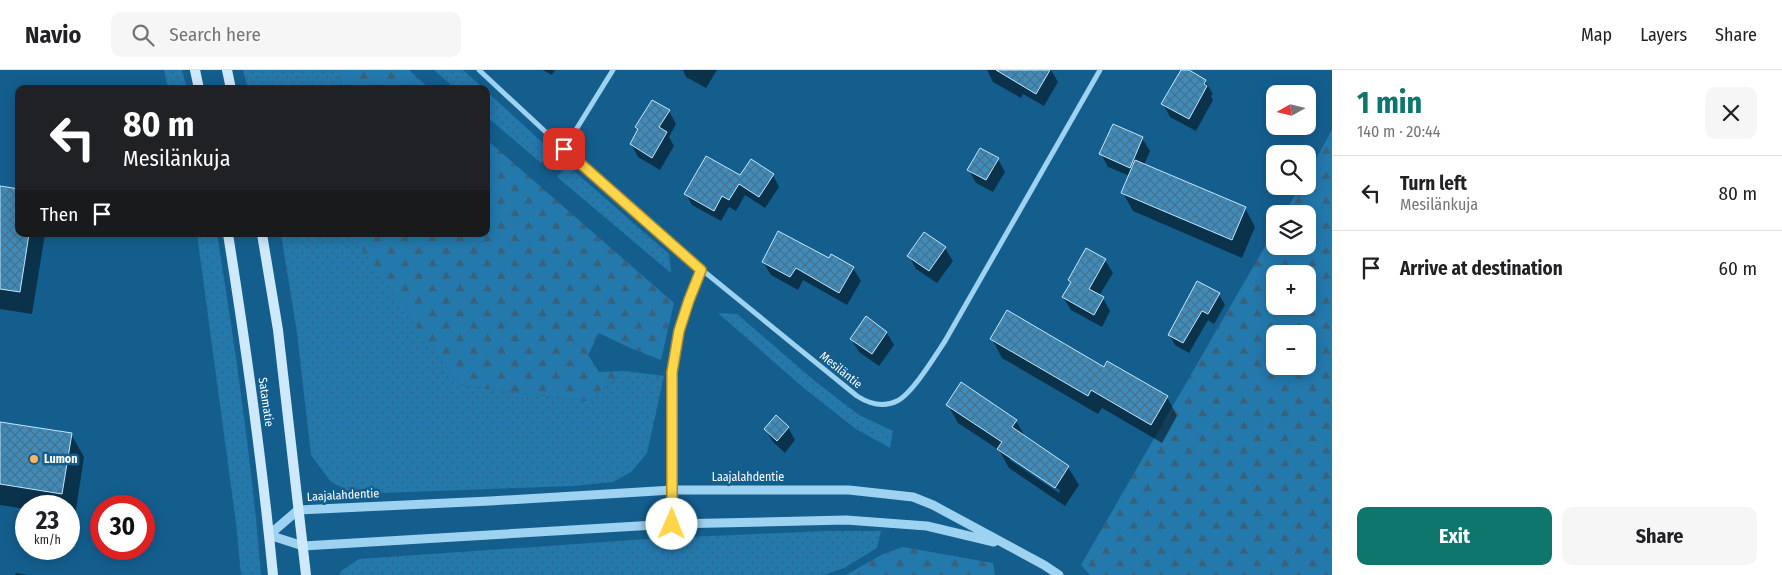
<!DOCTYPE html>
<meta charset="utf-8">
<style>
:root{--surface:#fff;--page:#f6f6f6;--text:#202124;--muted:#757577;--line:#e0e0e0;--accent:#0f766e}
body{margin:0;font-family:"Fira Sans Condensed",sans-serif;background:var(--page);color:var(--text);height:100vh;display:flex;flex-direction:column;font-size:19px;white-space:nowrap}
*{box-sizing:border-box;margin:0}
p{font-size:16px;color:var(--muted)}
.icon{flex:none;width:28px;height:28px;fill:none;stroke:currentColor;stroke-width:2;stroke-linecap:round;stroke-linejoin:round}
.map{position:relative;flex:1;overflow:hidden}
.drawer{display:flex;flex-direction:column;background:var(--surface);width:450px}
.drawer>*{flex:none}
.guide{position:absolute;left:15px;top:15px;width:475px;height:152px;border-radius:10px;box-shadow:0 2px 12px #0003;background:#202124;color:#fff;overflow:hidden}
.needle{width:32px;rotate:262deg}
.controls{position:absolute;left:1266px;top:15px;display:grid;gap:10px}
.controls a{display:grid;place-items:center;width:50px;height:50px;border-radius:10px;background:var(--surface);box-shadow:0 2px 12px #0003;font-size:25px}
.speed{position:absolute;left:15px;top:425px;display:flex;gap:10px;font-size:25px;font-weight:700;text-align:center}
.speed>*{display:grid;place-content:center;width:65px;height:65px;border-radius:50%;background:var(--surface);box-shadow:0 2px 12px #0003;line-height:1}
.speed small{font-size:12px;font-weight:400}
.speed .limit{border:8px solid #d22;background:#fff;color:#111}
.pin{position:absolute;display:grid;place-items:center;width:42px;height:42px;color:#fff;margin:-21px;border-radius:10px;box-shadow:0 2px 8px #0006}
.me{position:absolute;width:55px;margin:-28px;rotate:1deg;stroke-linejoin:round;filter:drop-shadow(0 0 4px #0008)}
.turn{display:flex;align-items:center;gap:18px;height:105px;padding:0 25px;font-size:22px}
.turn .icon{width:65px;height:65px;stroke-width:2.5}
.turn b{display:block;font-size:35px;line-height:42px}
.then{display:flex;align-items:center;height:48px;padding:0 25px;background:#0003;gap:10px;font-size:19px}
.round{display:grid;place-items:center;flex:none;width:52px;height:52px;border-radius:10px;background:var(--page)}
.summary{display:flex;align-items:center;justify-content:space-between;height:85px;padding:0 25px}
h1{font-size:30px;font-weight:700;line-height:38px;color:var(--accent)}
.action{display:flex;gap:10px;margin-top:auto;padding:10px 25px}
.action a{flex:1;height:58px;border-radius:10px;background:var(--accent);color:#fff;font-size:20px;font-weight:700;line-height:58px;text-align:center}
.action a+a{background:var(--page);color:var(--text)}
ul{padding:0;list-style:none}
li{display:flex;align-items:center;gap:15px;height:75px;padding:0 25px;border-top:1px solid var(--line)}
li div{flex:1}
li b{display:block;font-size:19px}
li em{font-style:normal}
header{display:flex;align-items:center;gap:30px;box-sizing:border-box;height:70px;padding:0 25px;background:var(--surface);border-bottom:1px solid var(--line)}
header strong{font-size:24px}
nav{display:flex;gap:28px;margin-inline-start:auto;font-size:18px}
.search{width:350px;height:45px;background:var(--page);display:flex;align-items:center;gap:12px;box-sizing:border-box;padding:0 18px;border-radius:10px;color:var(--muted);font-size:19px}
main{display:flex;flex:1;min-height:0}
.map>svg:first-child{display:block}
.grass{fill:url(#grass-dots)}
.forest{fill:url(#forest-firs);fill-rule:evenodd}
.shadow{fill:#0007;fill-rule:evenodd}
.building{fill:url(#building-cross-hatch);stroke:#c5e7fc}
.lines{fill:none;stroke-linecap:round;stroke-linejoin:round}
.minor{stroke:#9ed2f1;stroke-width:5}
.tertiary{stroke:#9ed2f1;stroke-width:9}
.secondary{stroke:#cde9fb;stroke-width:10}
.route-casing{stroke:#a68a30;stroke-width:12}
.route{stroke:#ffd54a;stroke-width:9}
.poi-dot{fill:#ffb55e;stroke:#145e8e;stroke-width:2}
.labels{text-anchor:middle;stroke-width:5;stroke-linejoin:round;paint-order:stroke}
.street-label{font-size:12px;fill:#fff;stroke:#145e8e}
.poi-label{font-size:12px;font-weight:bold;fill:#fff;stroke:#145e8e;text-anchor:start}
</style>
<header>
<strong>Navio</strong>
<div class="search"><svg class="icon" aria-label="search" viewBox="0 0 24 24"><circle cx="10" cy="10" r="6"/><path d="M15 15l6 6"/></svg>Search here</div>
<nav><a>Map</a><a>Layers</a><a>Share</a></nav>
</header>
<main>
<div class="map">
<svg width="1332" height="505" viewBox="0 0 1332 505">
<defs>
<pattern id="grass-dots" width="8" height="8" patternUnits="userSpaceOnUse" patternTransform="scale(1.25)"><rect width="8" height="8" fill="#2378ac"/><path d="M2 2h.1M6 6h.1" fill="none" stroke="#38627c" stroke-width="1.8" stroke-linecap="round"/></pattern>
<pattern id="forest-firs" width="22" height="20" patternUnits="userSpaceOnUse" patternTransform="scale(1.25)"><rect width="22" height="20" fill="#2378ac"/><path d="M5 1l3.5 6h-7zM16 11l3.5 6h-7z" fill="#38627c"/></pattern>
<pattern id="building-cross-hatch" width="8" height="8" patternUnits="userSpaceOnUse" patternTransform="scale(1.25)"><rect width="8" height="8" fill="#408bb9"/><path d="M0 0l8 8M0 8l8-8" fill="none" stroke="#45728d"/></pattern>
</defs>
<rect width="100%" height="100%" fill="#145e8e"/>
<path class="grass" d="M164,0H182L187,19H168Z
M243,0H339L341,19H248Z
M434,0H463L484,19H456Z
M486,21L552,81L541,93L486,46Z
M567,95L669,184L671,203L557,107Z
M197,164H217C235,277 252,391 261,505H241L236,453Z
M281,164H356L357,171L459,315L587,331L625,301L664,306L647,383L631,402L613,412L573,416L354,424L331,412L311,385L297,263Z
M718,243L737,244L816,312L859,345L893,361L890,378L856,359L805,319Z
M827,461H881L877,478L844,498L824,505H340L341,501L359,489L662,468Z"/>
<path class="forest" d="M339,0H409L430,19H341Z
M1332,60V505H1090L1081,495L1275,159V176H1308V144H1284L1300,116H1308V103ZM1275,204H1308V236H1275ZM1275,264H1308V296H1275Z
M486,69L674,233L661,290L628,277L599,263L588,285L599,302L625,301L587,331L459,315L356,171V164H486Z
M903,477L993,493L995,505H846L883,484Z"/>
<path class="shadow" d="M543,0H555L552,5Z
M683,0H717L706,18L686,7Z
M987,0H1051L1058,12L1044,36L1023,24L1021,28L993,12Z
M1182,0H1186L1205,11L1213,24L1211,26L1213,30L1196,61L1170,47L1163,34Z
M669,41L676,54L669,67L674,76L660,100L638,87L631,74L639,61L637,57Z
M1142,68L1150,81L1144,95L1245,138L1255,157L1242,188L1133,141L1123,123L1130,106L1108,97L1101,84Z
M998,89L1005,102L993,122L976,113L969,100Z
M773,105L779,117L765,138L745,125L736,141L729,137L721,151L692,135L686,124Z
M0,118L19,164H45L32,244L0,239Z
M945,178L953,191L937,213L916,199L909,186Z
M1087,179L1105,190L1113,203L1099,226L1103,228L1110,241L1102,257L1071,240L1063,227L1071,213L1069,210Z
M832,186L853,198L861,211L847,235L803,210L798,220L771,205L763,192L829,190Z
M1219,224L1225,235L1214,254L1208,250L1189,283L1175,275L1169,265Z
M887,263L894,275L879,296L859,282L851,269Z
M992,269L1167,327L1177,346L1162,373L1102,338L1098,344L1002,288Z
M948,335L1016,351L1026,368L1068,397L1079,415L1065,436L1009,398L999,380L958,353ZM1010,387L1060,420L1059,423L1010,390Z
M0,354L71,364L84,387L75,446L69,445V436H26V439L0,435Z
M788,357L795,370L785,383L773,372L765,359Z
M16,503L28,505H15Z"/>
<path class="building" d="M996,0H1050L1036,24Z
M1181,0H1189L1206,10L1204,14L1207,16L1189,49L1161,34Z
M652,30L670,40L659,57L667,62L652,88L630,74L638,59L635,57Z
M1113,54L1143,67L1130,98L1099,84Z
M980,78L999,88L986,110L967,100Z
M706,86L740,105L751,89L774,104L759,127L739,114L729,130L722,126L714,141L684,124Z
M1135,90L1246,137L1232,170L1121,123Z
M0,116L19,119V164H29L20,222L0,219Z
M778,161L829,188L831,184L854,197L839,223L796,198L790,207L762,192Z
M924,162L946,177L929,201L907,186Z
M1086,178L1106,189L1089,219L1104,227L1094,245L1062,227L1071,212L1068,210Z
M1197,211L1220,223L1208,244L1202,241L1183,273L1168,265Z
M1007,240L1104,297L1107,291L1168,326L1151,355L1091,320L1088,326L990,269Z
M866,246L887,262L872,284L850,269Z
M961,312L1017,350L1012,357L1069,396L1055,418L997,379L1002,372L946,335Z
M776,345L789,357L777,371L764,359Z
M0,352L72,363L62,424L0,414Z"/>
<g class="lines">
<path class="minor" d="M479,0L564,79L701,199L857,326C868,333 883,338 897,331C912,324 935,286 945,271L1100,0
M564,79L613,0
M672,454V301L679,261L689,230L701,199"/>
<path class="tertiary" d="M269,465L298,440L490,431L673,420H849L913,427L933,435L1044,495L1059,505
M269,465L303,476L672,454L846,450L927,456L994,472"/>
<path class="secondary" d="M195,0L199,19
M227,0L231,19
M228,164C246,277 262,391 273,505
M262,164L278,260L306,505"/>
</g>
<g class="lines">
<g class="route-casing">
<path id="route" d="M564,79L701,200L689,230L679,261L672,302V454"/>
</g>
<use href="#route" class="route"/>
</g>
<circle class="poi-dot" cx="34" cy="389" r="5"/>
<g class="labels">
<g class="street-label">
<text transform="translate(841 300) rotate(39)" y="4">Mesiläntie</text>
<text transform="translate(266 332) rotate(82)" y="4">Satamatie</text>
<text x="748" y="411">Laajalahdentie</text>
<text transform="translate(343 425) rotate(-3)" y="4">Laajalahdentie</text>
</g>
<g class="poi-label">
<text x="44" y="393">Lumon</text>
</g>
</g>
</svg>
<div class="controls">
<a><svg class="needle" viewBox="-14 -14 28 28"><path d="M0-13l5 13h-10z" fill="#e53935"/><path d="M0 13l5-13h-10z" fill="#757577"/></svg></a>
<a><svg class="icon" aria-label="search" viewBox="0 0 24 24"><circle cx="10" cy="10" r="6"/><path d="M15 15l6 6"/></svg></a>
<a><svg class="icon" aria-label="layers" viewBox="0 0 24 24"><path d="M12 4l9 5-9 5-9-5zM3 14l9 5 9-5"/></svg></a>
<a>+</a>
<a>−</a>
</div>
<div class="speed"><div>23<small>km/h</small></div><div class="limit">30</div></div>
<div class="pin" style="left:564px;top:79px;background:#d93025"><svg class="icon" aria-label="arrive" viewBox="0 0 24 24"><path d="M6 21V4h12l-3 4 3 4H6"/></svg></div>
<svg class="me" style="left:672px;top:454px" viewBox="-20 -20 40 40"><circle r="19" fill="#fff"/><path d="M0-13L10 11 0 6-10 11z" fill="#ffd54a"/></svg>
<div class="guide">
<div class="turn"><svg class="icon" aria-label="left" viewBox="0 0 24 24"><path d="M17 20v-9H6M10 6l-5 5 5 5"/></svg><div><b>80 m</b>Mesilänkuja</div></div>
<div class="then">Then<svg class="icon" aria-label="arrive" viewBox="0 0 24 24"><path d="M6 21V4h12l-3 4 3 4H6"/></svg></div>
</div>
</div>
<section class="drawer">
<div class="summary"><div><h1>1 min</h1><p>140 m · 20:44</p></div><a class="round"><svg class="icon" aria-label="close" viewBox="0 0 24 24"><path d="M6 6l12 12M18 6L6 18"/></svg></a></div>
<ul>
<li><svg class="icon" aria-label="left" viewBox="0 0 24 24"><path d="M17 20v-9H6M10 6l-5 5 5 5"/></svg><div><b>Turn left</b><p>Mesilänkuja</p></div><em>80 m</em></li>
<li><svg class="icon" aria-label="arrive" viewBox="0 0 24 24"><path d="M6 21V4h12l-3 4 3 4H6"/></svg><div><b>Arrive at destination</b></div><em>60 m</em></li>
</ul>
<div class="action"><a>Exit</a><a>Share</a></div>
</section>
</main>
